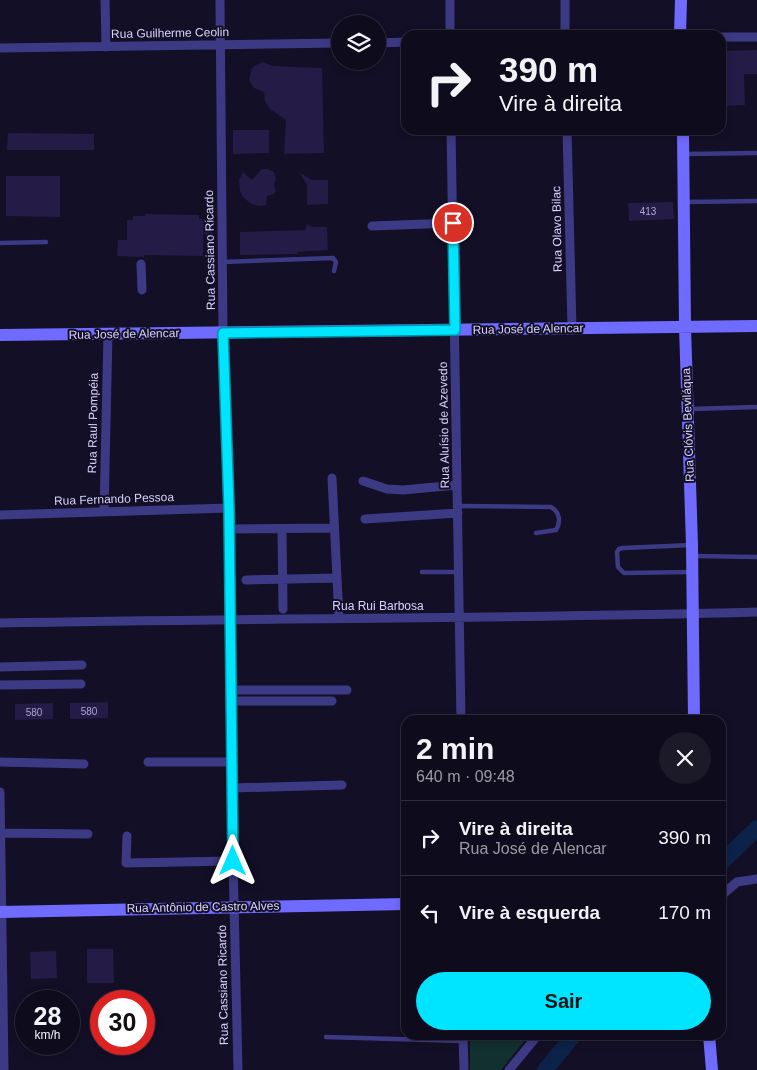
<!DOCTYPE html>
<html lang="pt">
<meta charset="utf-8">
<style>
:root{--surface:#0e0b1c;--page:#1c1929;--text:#f1f3f6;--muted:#9b9ba3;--line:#2e2b3b;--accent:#00e5ff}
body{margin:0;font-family:Arial,sans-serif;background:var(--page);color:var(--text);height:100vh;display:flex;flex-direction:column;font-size:19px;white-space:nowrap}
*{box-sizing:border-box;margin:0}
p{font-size:16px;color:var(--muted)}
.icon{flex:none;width:28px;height:28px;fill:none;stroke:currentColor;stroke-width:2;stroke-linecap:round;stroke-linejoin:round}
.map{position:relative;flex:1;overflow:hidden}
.drawer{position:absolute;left:401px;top:715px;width:325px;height:325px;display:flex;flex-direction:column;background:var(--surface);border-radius:15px;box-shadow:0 2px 8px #0003,0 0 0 1px var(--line)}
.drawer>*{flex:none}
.top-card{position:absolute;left:401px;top:30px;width:325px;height:105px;border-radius:15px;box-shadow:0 2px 8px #0003,0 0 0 1px var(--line);background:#0e0b1c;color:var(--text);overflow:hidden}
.buttons{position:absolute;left:331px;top:15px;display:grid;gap:10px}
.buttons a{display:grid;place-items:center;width:55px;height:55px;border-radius:50%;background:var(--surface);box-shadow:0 2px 8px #0003,0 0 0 1px var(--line);font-size:25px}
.speed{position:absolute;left:15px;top:990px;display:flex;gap:10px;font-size:25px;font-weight:700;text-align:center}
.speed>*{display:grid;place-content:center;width:65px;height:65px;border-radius:50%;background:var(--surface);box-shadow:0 2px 8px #0003,0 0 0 1px var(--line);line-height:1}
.speed small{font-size:12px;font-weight:400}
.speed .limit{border:8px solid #d22;background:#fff;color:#111}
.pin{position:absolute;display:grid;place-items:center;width:42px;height:42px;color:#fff;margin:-21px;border:2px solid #fff;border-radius:50%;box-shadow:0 1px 5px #0007}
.me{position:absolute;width:55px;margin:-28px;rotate:0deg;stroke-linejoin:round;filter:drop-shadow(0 0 4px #0008)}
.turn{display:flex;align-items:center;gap:18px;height:105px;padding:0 15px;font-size:22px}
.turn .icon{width:65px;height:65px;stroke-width:2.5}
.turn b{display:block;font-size:35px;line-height:42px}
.round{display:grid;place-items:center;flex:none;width:52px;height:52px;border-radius:26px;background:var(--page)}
.overview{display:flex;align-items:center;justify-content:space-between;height:85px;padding:0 15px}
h1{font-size:30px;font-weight:800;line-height:38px}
.action{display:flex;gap:10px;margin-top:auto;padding:10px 15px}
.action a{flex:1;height:58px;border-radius:30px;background:var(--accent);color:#111;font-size:20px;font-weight:800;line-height:58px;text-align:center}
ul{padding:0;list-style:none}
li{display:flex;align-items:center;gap:15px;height:75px;padding:0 15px;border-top:1px solid var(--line)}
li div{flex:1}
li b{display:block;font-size:19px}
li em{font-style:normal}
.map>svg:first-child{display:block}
.green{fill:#12302f}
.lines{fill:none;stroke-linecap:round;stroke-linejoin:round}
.river{stroke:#0c2248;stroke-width:16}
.building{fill:#241b47}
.lane{stroke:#3d3a85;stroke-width:4.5}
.street{stroke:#3d3a85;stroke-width:9}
.secondary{stroke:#6f6bff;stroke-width:12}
.route-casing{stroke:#0095a6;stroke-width:12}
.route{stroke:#00e5ff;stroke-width:9}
.labels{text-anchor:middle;stroke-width:4;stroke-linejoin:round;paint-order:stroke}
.number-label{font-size:10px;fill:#aca6d1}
.street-label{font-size:12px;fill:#d9d4ff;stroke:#130f26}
</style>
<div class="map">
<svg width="757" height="1070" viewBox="0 0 757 1070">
<rect width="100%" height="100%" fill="#130f26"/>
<path class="green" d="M470,1035H529L501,1070H470Z"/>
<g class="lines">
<path class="river" d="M721,863L757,828
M545,1070L574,1035"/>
</g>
<path class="building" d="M757,50V74H744L745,105L721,106V51Z
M262,62L273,66L322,68L324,153L284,154L286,120L270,109L265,101L264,92L254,88L249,80L251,70L254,66Z
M233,130H269V153L233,154Z
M8,133L94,134V150H7Z
M262,169H268L274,172L276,179L274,185L276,191L274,194L267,196L266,205L258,206L250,203L243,197L240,191L239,180L243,172L252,180Z
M300,173L312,180H328V204L307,205V185Z
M6,176H60V217L6,216Z
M673,202L674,219L629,221L628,203Z
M145,214L199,215V219H212V244L203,232V256L144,255V257L117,256L118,240H127V220H133V216H145Z
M307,224L312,227H327L328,250L297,252V254L240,255V232L305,230Z
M108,702V718L70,719V703Z
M53,703V719L15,720V704Z
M87,949H113L114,983H87Z
M56,951L57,978L31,979L30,952Z"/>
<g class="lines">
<path class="lane" d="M685,154L757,153
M686,202L757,201
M0,243L46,242
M223,262L333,258L336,262L334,271
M690,409L757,407
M458,506L551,507C560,512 561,522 556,530L536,533
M691,545L623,548L619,549L617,552L618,567L624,573L691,572
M694,556L757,557
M422,572H458
M326,1037L463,1041"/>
<path class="street" d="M105,0L106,47
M220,0L223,333L229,508L233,861L238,1070
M450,0V35
M565,0V35
M721,37H757
M378,43L406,42
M0,48L340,43
M451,130L461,720
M567,130L572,328
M372,226L453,223
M141,264L142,290
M332,478L339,618
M363,481L387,489L403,490L457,485
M104,512L108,334
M0,515L229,508
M365,519L458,513
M229,529L334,528
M282,529L283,609
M246,580L337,578
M0,623C252,618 505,619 757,612
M0,667L82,665
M0,685L81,684
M231,690H347
M231,701H332
M0,762L84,764
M148,762H232
M232,788L342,785
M0,792L4,1070
M1,833L88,834
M127,836L126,863L233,861
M721,896L737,882L757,879
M463,1035L464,1070
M509,1070L538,1035"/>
<path class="secondary" d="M680,35L681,0
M683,130L685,327L692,545L694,720
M0,335L757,326
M0,912L406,904
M709,1035L712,1070"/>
</g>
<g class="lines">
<g class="route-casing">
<path id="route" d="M233,861L229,508L223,333L455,330L453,223"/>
</g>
<use href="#route" class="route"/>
</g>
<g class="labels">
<g class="number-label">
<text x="648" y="215">413</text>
<text x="89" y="715">580</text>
<text x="34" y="716">580</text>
</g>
<g class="street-label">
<text transform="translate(170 33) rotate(-1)" y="4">Rua Guilherme Ceolin</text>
<text transform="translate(557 229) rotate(-91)" y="4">Rua Olavo Bilac</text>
<text transform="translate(210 250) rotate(-91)" y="4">Rua Cassiano Ricardo</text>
<text transform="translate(528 329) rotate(-1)" y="4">Rua José de Alencar</text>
<text transform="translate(124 334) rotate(-1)" y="4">Rua José de Alencar</text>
<text transform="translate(93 423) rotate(-89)" y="4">Rua Raul Pompéia</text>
<text transform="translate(444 425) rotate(-91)" y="4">Rua Aluísio de Azevedo</text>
<text transform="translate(688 425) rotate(-92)" y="4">Rua Clóvis Beviláqua</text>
<text transform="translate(114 499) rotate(-2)" y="4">Rua Fernando Pessoa</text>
<text x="378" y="610">Rua Rui Barbosa</text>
<text transform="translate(203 907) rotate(-1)" y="4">Rua Antônio de Castro Alves</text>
<text transform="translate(223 985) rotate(-91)" y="4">Rua Cassiano Ricardo</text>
</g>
</g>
</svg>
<div class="buttons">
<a><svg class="icon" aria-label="layers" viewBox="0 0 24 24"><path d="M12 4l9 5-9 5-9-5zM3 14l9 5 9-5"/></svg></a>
</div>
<div class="speed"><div>28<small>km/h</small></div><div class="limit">30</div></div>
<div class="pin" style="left:453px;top:223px;background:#d93025"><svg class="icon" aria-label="arrive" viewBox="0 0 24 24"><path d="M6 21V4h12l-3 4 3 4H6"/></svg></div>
<svg class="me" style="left:233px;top:861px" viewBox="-20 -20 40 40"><path d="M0-17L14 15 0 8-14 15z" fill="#00e5ff" stroke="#fff" stroke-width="4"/></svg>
<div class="top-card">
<div class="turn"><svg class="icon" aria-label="right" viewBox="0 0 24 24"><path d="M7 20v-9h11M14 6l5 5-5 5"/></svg><div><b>390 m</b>Vire à direita</div></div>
</div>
<section class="drawer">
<div class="overview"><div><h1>2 min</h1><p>640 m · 09:48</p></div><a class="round"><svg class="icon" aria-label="close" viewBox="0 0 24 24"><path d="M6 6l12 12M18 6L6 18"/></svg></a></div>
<ul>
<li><svg class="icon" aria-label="right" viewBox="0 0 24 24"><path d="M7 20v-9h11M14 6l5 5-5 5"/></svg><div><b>Vire à direita</b><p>Rua José de Alencar</p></div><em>390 m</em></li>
<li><svg class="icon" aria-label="left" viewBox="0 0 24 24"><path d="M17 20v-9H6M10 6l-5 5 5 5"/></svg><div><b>Vire à esquerda</b></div><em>170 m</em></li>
</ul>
<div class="action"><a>Sair</a></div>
</section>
</div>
